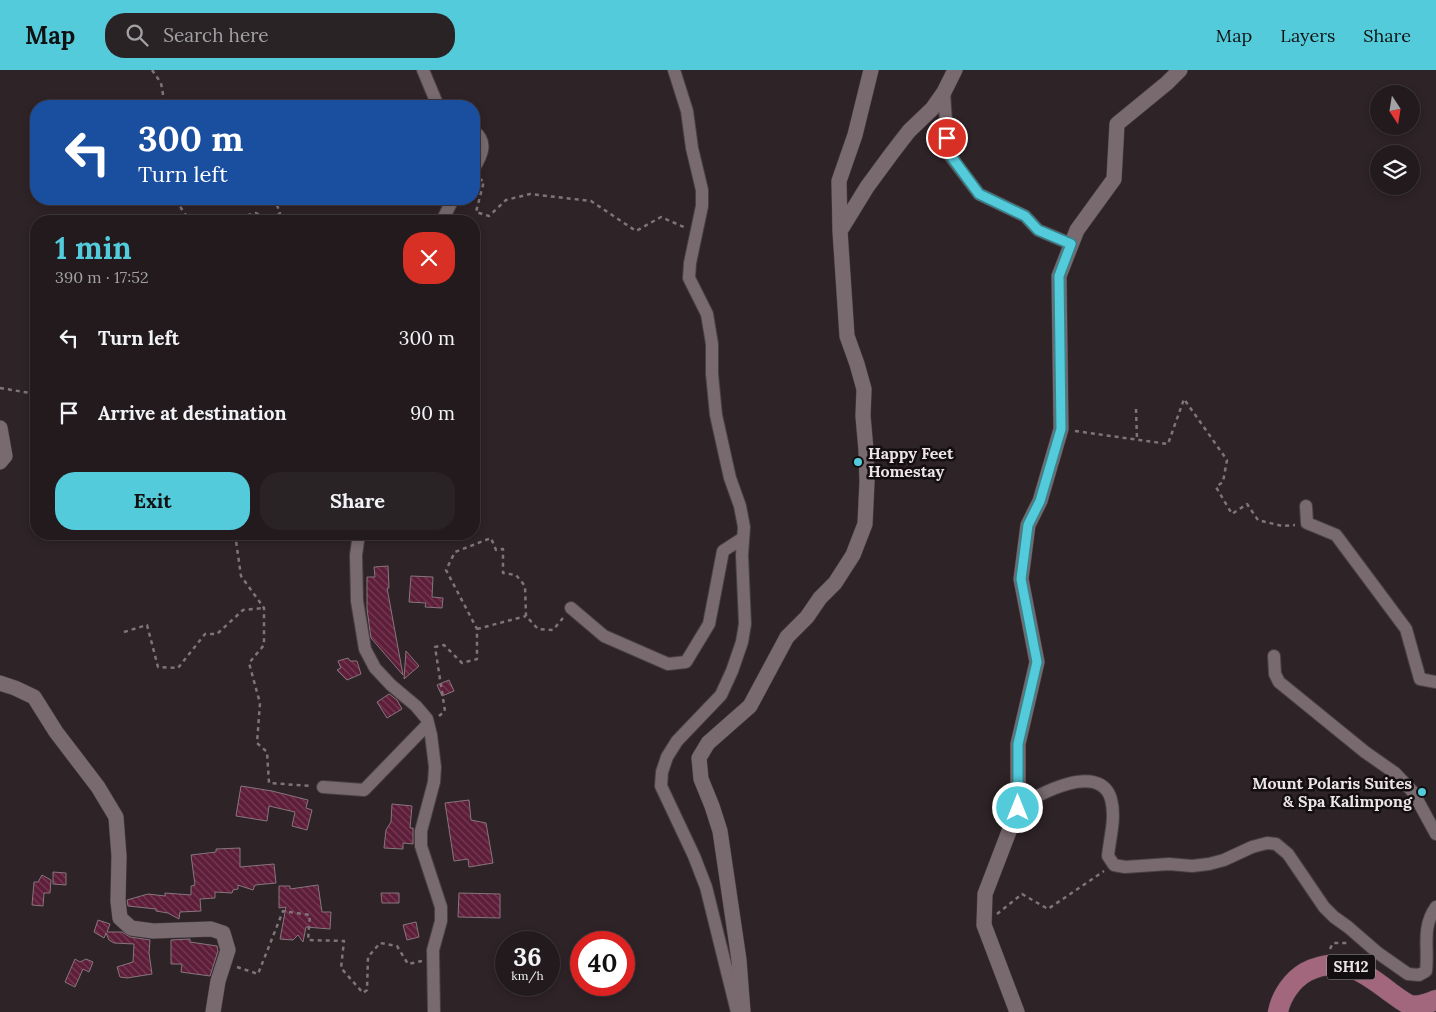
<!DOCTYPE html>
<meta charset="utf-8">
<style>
:root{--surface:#221a1d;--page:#2a2326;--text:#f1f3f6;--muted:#a2a1a4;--line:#3f383b;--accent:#53cbdb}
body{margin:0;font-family:Lora,serif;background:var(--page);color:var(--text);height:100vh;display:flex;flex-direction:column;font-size:19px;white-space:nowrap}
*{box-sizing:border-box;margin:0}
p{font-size:16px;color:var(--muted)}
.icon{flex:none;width:28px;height:28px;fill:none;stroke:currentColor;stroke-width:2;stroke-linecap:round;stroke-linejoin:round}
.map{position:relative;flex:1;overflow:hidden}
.sheet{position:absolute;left:30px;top:145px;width:450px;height:325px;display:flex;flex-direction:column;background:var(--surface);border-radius:20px;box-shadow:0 2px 8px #0003,0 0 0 1px var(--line)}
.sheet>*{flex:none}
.guide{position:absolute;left:30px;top:30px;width:450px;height:105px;border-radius:20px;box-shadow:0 2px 8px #0003,0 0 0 1px var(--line);background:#1a4fa0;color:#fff;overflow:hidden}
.needle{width:32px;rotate:168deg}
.buttons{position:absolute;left:1370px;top:15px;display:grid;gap:10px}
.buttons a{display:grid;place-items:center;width:50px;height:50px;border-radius:50%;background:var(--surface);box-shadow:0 2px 8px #0003,0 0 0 1px var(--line);font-size:25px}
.speed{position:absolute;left:495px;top:861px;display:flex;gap:10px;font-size:25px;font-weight:700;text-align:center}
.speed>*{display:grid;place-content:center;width:65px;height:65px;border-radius:50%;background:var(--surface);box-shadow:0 2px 8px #0003,0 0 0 1px var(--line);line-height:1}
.speed small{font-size:12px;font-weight:400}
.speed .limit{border:8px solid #d22;background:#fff;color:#111}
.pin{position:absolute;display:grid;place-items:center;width:42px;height:42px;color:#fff;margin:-21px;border:2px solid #fff;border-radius:50%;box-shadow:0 1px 5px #0007}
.me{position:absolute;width:55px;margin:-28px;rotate:0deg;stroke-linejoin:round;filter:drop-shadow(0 0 4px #0008)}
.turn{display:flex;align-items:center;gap:18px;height:105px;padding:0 25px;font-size:22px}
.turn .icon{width:65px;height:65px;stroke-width:2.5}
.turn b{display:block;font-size:35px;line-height:42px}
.round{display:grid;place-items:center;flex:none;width:52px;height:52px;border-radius:20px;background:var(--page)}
.head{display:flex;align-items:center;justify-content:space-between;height:85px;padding:0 25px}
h1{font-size:30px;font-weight:700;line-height:38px;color:var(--accent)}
.action{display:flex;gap:10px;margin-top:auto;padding:10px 25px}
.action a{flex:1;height:58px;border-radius:20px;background:var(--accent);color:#111;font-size:20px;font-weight:700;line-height:58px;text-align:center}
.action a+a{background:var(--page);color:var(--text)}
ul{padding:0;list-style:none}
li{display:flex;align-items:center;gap:15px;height:75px;padding:0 25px}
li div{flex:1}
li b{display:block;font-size:19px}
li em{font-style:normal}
header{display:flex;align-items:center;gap:30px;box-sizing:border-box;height:70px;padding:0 25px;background:var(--accent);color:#111}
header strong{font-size:24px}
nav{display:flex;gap:28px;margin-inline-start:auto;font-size:18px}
.search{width:350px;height:45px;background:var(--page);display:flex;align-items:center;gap:12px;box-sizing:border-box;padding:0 18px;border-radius:20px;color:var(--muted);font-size:19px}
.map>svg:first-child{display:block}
.building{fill:url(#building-back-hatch);stroke:#85777b}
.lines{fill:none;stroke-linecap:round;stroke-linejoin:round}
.minor-casing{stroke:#494044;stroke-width:14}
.tertiary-casing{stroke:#494044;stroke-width:16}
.primary-casing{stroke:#494044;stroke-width:21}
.path{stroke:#7f7579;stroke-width:2.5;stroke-dasharray:4 4;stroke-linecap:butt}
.minor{stroke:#786a6e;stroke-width:12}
.tertiary{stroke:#786a6e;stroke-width:15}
.primary{stroke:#a3677d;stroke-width:20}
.route-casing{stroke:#36848e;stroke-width:12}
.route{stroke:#53cbdb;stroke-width:9}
.poi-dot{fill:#53cbdb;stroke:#130e10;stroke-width:2}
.labels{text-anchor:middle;stroke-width:5;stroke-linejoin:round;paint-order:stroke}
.shield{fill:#130e10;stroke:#aba4a6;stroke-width:1}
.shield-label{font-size:15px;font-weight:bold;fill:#ece4e7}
.poi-label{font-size:16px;font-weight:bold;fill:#ece4e7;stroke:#130e10;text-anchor:start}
</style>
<header>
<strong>Map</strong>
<div class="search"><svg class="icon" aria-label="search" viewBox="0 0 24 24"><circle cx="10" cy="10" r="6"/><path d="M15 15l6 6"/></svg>Search here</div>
<nav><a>Map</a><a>Layers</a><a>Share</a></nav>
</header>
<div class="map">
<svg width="1436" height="942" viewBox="0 0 1436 942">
<defs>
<pattern id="building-back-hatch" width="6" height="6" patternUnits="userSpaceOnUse" patternTransform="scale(1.25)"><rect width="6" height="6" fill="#5e1d39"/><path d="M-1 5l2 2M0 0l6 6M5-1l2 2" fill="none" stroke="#753e56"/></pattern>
</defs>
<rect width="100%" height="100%" fill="#2e2327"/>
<path class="building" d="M388,496L389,518H387L403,605L371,568L367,539V507H375L374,497Z
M411,506L433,507L432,527L443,528L442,538L425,537L426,533L409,532Z
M406,581L419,596L404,609Z
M348,588L350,591H357L361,604L347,610L337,600L341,598L338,591Z
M449,610L454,621L442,626L437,615Z
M389,624L397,630L402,639L387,648L377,632Z
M241,716L272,721L308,730L306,738L312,740L307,760L292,756L295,742L269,736L267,751L236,746Z
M469,730L471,750L486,753L493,793L469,797L468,789L454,791L445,733Z
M392,734L412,736L410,758H413V774L403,773V779L384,778L386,760L391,752Z
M240,778V797L274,794L276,813L255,815L253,820L238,815V819L233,820L232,823L215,822V828L200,829L201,841L180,842L179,849L168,843L156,841V839L128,836L127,830L148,824L165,826V823L191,825V816L195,815L191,785L216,782V779Z
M53,802L66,803V815L53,814Z
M42,805L51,810L50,823H44L43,836L32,835L34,812H38Z
M318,815L322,842H331L330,859L306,857L303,872L298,865L293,870L280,869L286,837L279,838V816H290V819Z
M381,823H399V833H382Z
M459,823L500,824V848L458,847Z
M98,850L110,854L107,862H122L130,867L150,870L149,883L152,904L127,908L120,907L117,897L133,892L134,874L114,873L109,870L106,863L104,868L94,862Z
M416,852L419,867L407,870L403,855Z
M190,869V872L217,876L218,881L210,906L181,902L182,894H171V870Z
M75,889L80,892L86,889L93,892L89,902L83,899L75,917L65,912Z"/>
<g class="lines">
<g class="minor-casing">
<path id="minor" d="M423,0L438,36
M674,0L687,41L692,78L702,120V136L690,193L689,208L707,244L712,274V304L716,345L730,408L740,436L744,457L742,485L745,554L742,572L732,601L721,625L677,671L667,687L662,702L661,716L694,786L706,817L737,942
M944,22L948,83L979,124L1025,146L1038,160L1071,174
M474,61C488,72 482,85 474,98
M442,151L453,129
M1306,436L1307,453L1336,465L1406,559L1420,609L1436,612
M359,464L356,485L357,531L365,579L375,598L391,615L416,636L427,649L431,665L435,697L434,712L421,761V776L441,837V851L433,880L434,942
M571,538L604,566L668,594L686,592L709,554L723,481L743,468
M1274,586L1275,604L1279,612L1365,682L1395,703L1413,722L1436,764
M323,717L364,720L428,654
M1018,738C1037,724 1100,691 1111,729C1116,748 1110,766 1108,786L1114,795L1125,797L1169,794L1192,796L1209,794L1224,790L1252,777L1267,773L1276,774L1288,784L1324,837L1334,847L1348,857L1378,883L1408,904L1419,905L1426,901C1429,878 1421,858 1436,837"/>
</g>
<g class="tertiary-casing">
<path id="tertiary" d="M840,161L839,111L855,65L871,0
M0,358L5,386L0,392
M0,613L15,618L34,627L56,662L98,717L116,747L119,786L118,831L120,848L131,858L153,861L211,859L223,863L228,880L218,911L213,942
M743,942L739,890L720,761L712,736L701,709L699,688L708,673L750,636L787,567L807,547L820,528L835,513L853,485L865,454L867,412L866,380L863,346L864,319L857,294L847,266L840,161L867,117L892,83L909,61L932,39L944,22L955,0
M1017,942L984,855L985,824L1018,738V674L1037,592L1021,509L1028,455L1040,431L1061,359L1059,206L1077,160L1114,109L1117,54L1167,13L1180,0"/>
</g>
<g class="primary-casing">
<path id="primary" d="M1278,942C1281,926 1292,910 1306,902C1340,884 1364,902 1390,922C1396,926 1403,932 1410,935C1418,937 1429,933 1436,930"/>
</g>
<path class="path" d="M152,0L161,13L165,36
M479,109L484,111L476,142L489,146L506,130L530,124L591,131L636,161L661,147L686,158
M178,129L181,138L190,151
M224,151L256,143L270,151
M272,151L280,143L275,130L284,129
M0,318L36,324
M1136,339L1137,369
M1075,361L1168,374L1184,329L1227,390L1223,412L1216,417L1232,444L1247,434L1258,450L1282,456L1295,455
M235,464L241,506L264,538V575L249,593L260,633L257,673L267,682L269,713L311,716
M477,559L526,546
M124,562L147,555L158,597L178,598L205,564H217L243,540L264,538
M439,646L445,641L435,577L444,575L462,593L477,589V559L446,500L455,482L491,468L496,480L503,479V503L516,505L525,516L526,546L538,559L553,560L563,548
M997,844L1022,824L1048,839L1104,801
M1330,879L1333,873H1348
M237,897L258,904L283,841L310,845L308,870L344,871L341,898L363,923L367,920L368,887L380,873L397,876L408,894L422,891"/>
<use href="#minor" class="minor"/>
<use href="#tertiary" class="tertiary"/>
<use href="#primary" class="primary"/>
</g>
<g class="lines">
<g class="route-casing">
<path id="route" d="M947,68L948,82L979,124L1025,146L1038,160L1071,174L1059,206L1061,359L1040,431L1028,455L1021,509L1037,592L1018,674V738"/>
</g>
<use href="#route" class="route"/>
</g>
<g class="poi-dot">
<circle cx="858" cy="392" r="5"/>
<circle cx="1422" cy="722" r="5"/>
</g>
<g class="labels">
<rect class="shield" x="1327" y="884.5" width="48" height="25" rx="4"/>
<g class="shield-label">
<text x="1351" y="902">SH12</text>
</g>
<g class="poi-label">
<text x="868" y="389">Happy Feet<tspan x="868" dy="18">Homestay</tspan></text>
<text x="1412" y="719" text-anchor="end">Mount Polaris Suites<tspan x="1412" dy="18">&amp; Spa Kalimpong</tspan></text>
</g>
</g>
</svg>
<div class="buttons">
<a><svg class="needle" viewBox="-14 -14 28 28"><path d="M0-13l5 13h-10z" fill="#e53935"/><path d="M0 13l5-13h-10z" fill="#a2a1a4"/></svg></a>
<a><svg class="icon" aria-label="layers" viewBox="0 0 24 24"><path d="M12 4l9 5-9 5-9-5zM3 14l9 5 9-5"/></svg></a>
</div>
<div class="speed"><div>36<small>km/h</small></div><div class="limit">40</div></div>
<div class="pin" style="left:947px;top:68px;background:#d93025"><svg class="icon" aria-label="arrive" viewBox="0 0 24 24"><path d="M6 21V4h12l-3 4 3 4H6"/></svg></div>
<svg class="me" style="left:1018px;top:738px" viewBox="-20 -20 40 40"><circle r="17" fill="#53cbdb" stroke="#fff" stroke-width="3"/><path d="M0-11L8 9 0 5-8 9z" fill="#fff"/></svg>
<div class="guide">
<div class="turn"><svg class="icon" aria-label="left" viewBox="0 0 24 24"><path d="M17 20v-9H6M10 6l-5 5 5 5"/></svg><div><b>300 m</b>Turn left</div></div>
</div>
<section class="sheet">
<div class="head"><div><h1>1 min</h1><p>390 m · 17:52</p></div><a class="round" style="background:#d93025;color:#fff"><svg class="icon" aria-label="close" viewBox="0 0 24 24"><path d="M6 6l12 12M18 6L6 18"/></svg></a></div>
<ul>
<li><svg class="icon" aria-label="left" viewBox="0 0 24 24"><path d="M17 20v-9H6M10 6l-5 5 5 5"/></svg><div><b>Turn left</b></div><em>300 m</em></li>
<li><svg class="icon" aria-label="arrive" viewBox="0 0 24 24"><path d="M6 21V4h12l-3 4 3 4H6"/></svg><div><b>Arrive at destination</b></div><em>90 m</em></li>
</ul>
<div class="action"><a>Exit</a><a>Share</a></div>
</section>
</div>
